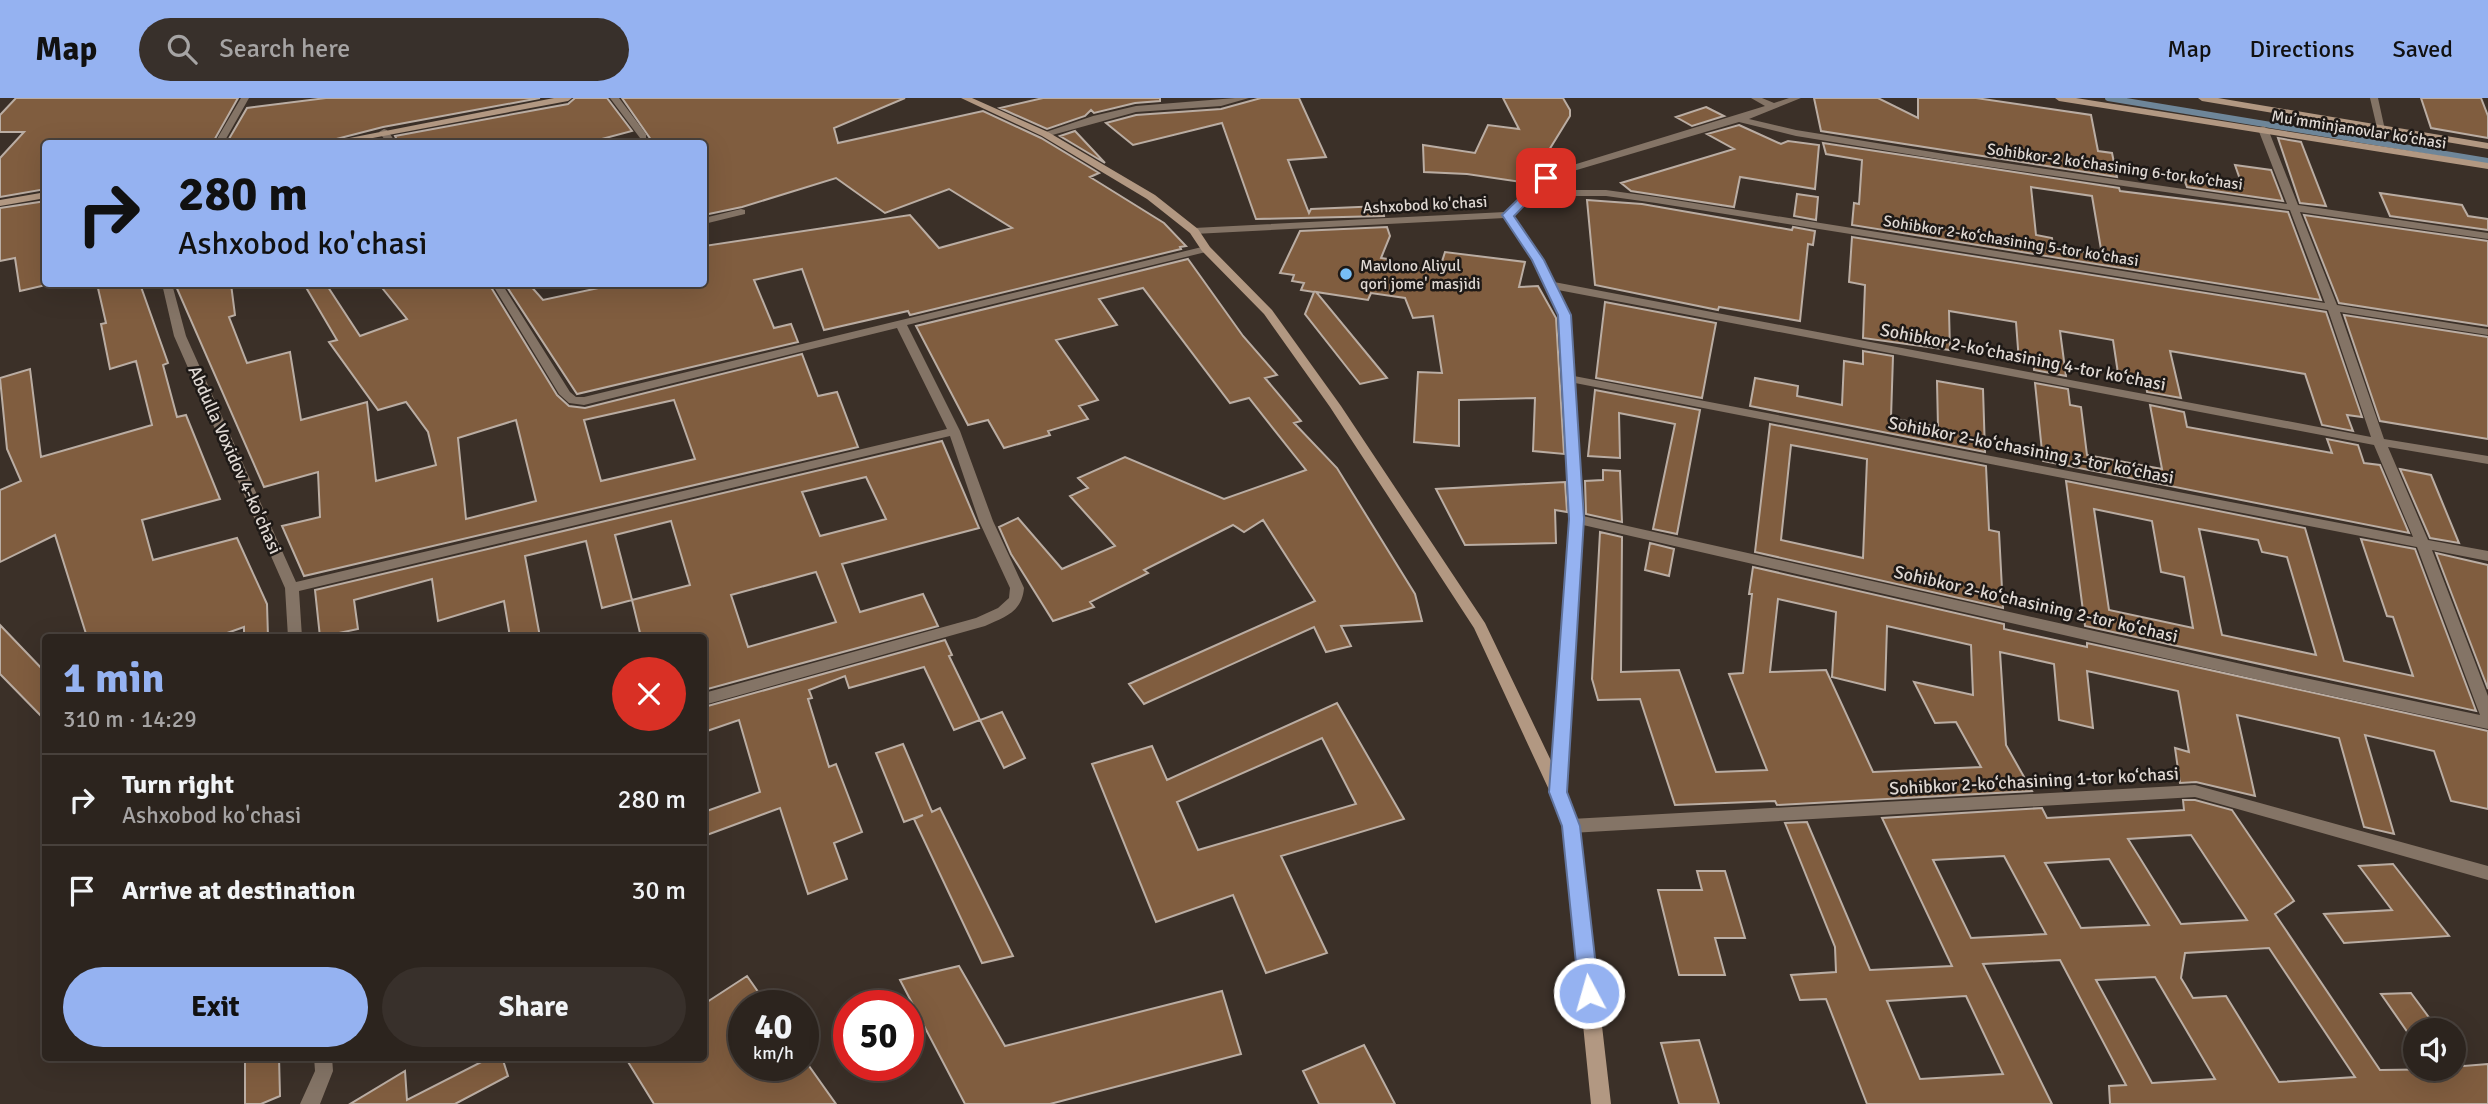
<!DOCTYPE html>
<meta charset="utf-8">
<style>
:root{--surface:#2c241e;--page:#38302b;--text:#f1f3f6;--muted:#a6a4a4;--line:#48413c;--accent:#95b2f1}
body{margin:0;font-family:Signika,sans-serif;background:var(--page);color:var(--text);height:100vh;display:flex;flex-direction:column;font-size:26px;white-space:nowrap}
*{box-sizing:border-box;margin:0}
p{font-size:23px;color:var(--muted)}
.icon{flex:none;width:38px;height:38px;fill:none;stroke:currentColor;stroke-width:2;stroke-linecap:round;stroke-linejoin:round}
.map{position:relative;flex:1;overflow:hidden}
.drawer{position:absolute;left:42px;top:536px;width:665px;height:427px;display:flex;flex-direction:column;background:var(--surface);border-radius:7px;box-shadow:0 7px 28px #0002,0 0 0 2px var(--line)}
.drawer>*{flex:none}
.guide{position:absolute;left:42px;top:42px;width:665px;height:147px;border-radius:7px;box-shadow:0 7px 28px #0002,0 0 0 2px var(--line);background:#95b2f1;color:#111;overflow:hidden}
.buttons{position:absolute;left:2403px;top:920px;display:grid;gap:14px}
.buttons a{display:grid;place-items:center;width:63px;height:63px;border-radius:50%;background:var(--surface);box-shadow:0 7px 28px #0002,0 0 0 2px var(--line);font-size:35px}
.speed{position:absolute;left:728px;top:892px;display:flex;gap:14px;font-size:35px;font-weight:700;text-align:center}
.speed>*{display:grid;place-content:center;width:91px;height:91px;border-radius:50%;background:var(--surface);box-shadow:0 7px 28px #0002,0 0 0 2px var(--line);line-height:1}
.speed small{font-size:18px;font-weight:400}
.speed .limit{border:10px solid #d22;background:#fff;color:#111}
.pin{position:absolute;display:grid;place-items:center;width:60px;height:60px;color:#fff;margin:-30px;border-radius:14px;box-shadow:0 4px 10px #0006}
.me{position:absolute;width:77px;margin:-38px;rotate:354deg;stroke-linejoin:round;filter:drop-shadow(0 0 5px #0008)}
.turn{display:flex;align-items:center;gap:24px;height:147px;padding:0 21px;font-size:32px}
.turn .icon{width:91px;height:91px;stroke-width:2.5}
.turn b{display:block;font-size:49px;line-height:60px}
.round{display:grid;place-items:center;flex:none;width:74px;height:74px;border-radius:37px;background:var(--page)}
.summary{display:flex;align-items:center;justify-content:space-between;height:119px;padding:0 21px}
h1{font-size:42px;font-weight:800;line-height:52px;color:var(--accent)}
.button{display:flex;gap:14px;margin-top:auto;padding:14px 21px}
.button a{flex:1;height:80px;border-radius:42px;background:var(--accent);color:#111;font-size:28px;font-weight:800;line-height:80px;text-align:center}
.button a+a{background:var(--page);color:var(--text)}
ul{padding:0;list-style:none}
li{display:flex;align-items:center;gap:21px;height:91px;padding:0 21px;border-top:2px solid var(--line)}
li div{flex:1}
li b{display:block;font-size:26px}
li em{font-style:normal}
header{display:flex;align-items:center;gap:42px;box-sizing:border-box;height:98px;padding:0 35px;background:var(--accent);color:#111}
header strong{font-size:33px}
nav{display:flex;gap:38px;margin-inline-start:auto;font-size:24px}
.search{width:490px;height:63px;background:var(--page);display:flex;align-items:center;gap:18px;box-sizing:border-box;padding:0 24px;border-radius:38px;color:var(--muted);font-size:26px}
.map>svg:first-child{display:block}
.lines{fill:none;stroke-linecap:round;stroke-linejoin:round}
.stream{stroke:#6e8699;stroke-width:6}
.building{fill:#805d3f;stroke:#baada3;stroke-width:2;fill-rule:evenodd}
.street{fill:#847466;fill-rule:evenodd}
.secondary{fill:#b29882;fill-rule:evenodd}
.route{fill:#95b2f1;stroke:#61749d;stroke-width:2}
.poi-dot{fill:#77bff7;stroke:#1e1916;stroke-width:2.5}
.labels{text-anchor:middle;stroke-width:5;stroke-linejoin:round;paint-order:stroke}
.far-street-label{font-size:16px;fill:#dfd8d3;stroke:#1e1916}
.far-poi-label{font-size:16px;fill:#dfd8d3;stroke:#1e1916;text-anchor:start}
.street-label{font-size:18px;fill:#dfd8d3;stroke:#1e1916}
</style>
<header>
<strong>Map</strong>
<div class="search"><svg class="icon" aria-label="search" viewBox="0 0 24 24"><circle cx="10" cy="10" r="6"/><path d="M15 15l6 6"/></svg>Search here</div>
<nav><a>Map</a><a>Directions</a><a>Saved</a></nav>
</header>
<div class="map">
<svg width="2488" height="1006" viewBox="0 0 2488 1006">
<rect width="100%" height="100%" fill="#3b3028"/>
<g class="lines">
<path class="stream" d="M2108,0L2488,63"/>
</g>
<path class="building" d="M16,0H238L212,46H46V91L0,99V60L24,34H0V17Z
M326,0H540L383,29L317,46H226L247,10Z
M575,0H607L632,33L583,46H399L395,38L568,6Z
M622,0H905L834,30L838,45L983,13L1041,40L1099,75L1090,79L1164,125L1186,148L1180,149L1181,151L910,217L908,213L824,232L802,171L754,182L774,230L791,226L798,244L577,296L505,186H529L543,202L617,186H704V148L910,117L939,150L1012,130L949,91L885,115L836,80L742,109L704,117V46H654Z
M1043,0H1160V3L1135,5L1094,15L1091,12L1085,18L1047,31L1000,10Z
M1261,0H1299L1326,59L1288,62L1309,115L1311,111L1382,108L1384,118L1256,121L1222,25L1133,47L1106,25L1136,17L1221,11Z
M1503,0H1563L1570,12V18L1541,65L1521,84L1467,76L1424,74L1423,47L1475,55L1488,27L1519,31Z
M1814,0H1878L1918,20V0H1976L2091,17L2098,53L2112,55L2117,79L1821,33Z
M2421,0H2481L2488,18V40L2431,30Z
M1706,9L1724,18L1692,28L1676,19Z
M1739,27L1781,46L1788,43L1819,47L1815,91L1740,79L1734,109L1631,93L1621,85L1734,51L1707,36Z
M1075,33L1105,65L1060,38Z
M2278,40L2301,44L2326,108L2300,105Z
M1823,45L2119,90L2120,93L2288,114L2321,202L1852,127L1854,105L1859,106L1862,62L1826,56ZM2031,89L2092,98L2102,157L2053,149L2052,140L2036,137Z
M2235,67L2271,72L2283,103L2187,89L2184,81L2243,90Z
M2380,95L2462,107L2468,118L2488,121V132L2390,118Z
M1797,96L1818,99L1816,122L1794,118Z
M1587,102L1642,106L1792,132L1793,129L1815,133L1813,147L1808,146L1800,223L1719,209L1718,212L1595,187Z
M46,103V187L20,193L15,160L0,163V110Z
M2304,117L2488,143V228L2339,205Z
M1387,129L1390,138L1381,160L1388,161L1386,166L1439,173L1445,154L1525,164L1519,189L1538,188L1556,220L1564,356L1533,353L1535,300L1459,302V348L1414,344L1418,274L1442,275L1433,218L1413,220L1405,200L1371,195L1368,202L1316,194L1387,280L1360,286L1305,216L1314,194L1301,192L1304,185L1292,183L1294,177L1280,175L1300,133Z
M1852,139L2326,214L2362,319L2347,317L2353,333L2322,327L2305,276L2170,253L2181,300L2147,294L2146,286L2119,282L2113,242L2060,233L2066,278L2034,272V266L2019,264L2016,224L1949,213L1950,252L1863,240L1865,187L1849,184Z
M1188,161L1243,238L1277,277L1265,280L1301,323L1294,325L1337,370L1415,496L1422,523L1341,528L1351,548L1326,554L1314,529L1144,606L1129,586L1315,503L1263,422L1244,434L1233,427L1144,472L1148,475L1090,504L1094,509L1053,523L1011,456L999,429L1018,420L1062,471L1115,448L1070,398L1088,390L1078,380L1125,359L1224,401L1306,372L1249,300L1230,305L1143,190L1099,201L1117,227L1056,242L1098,302L1079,308L1088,321L1048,333L1050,337L1004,350L988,322L968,327L916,228Z
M97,186H140L168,265L163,267L177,319L186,317L220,401L142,422L153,462L237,440L267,506L268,539H244V529L216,539H87L55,437L0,464V392L21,383L7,351L0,280L30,271L41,359L152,327L136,263L110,271L101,226L106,225Z
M175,186H231L235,217L229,219L247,265L290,254L301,322L367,304L376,383L436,367L428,334L406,304L378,312L329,244L337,242L304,186H326L360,238L407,221L379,186H489L557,297L569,308L585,310L802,256L818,298L837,294L858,349L304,478L282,428L320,419L318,374L264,389ZM674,302L695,361L601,383L584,322ZM516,322L536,403L466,421L458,340Z
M1605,204L1716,225L1702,300L1596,280Z
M2344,217L2488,239V341L2380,323Z
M1863,253L1893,258L1891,320L1938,329L1937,283L1983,291L1985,354L1750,308L1755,280L1798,288L1797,298L1842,307L1844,263L1863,266Z
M2035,285L2068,291L2070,307L2081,309L2087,357L2162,371L2150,307L2184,314L2187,329L2332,355L2327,341L2358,347L2364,365L2380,367L2409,435L2043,363Z
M1595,292L1700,312L1677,436L1653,431L1675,326L1619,315L1620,360L1588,358Z
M1770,326L1986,368L1989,432L1999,434L2003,510L1755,454ZM1791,347L1867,361L1863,460L1781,442Z
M942,343L979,430L842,466L860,514L923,496L938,528L704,592V539H641L632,502L602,510L586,443L525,458L540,539H510L504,503L438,523L432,481L354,502L358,531L320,539L315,492ZM866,379L886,421L820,438L802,394ZM671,423L690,487L632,502L615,437ZM816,474L836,524L748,549L731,497Z
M2400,371L2431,377L2459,445L2430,440Z
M1603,372L1620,373L1622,424L1586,416L1585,383L1603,382Z
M2066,383L2305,430L2344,563L2413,578L2393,519L2387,518L2361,441L2415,451L2476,613L2085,528ZM2094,411L2152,423L2161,474L2184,479L2193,530L2109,512ZM2199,431L2258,442L2262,454L2287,459L2316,557L2222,537Z
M1565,384L1567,414L1555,412L1556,445L1465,447L1436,391Z
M1600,434L1622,439L1621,574L1679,572L1716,674L1767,672L1729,576L1743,575L1752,496H1749L1753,469L2004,526V531L2087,549V545L2488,633V711L2451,703L2434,653L2365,637L2394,736L2364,729L2339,640L2237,617L2255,698L2196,684L2180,685L2175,650L2189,654L2178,593L2087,573L2093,630L2059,622L2054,566L2000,554L2006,647L2032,693L1777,707L1775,703L1675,707L1640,601L1598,602L1592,581ZM1778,501L1836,514L1832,579L1885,592L1887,528L1971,547L1973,597L1914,584L1935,625L1956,624L1981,669L1873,674L1826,572L1770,574Z
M1650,445L1674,451L1669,478L1645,472Z
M2436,455L2488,467V591Z
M0,527L46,575V623L0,576Z
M945,542L952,557L949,558L980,622L954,632L924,569L849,590L845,578L809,592L812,600L808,601L829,669L836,666L862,734L834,745L847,781L808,796L780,710L704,738V714L760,694L739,622L704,634V609Z
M1337,605L1404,721L1281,758L1327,855L1266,875L1233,797L1156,824L1092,666L1152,648L1167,682ZM1322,640L1356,706L1198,752L1177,704Z
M1002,614L1025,660L1004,670L980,622Z
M903,646L932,714L940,710L1013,858L982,865L914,721L923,717L904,724L876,655Z
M2183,702H2195L2232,712L2294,803L2275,816L2380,972L2454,971V953L2464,968L2488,966V1006H2110L2109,988L2126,987L2060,862L1983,866L2052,1006H1867L1826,901L1800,902L1791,877L1836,874L1835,849L1785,725L1807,724L1870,872L1952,868L1882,720L2042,710L2047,720L2184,712ZM2191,737L2247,822L2181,826L2128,741ZM2004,758L2046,836L1971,840L1933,762ZM2109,761L2149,827L2081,830L2045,765ZM2269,850L2355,979L2279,984L2226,898L2193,900L2181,880L2185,855ZM2155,879L2215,981L2152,985L2096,882ZM1966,898L2003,976L1920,981L1887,903Z
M2393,766L2449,838L2344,845L2324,816L2392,812L2359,768Z
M1697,773H1725L1745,840H1715L1725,877H1679L1658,792H1702Z
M959,868L1005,948L1222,893L1241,956L1050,1006H965L900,882Z
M747,878L768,908H744V968H809L836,1006H654L625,959H704V906Z
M2411,895L2439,933H2415V945L2381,896Z
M1699,942L1719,1006H1679L1661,945Z
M1364,947L1395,1006H1319L1303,973Z
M245,959H279L280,998L261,1006H245Z
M491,959H502L508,978L455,1006H350L405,973L407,1002Z"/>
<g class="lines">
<path class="street" d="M241,0H249L223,46H214Z
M610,0H619L646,36V40H640Z
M1235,0H1249L1221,8L1136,14L1045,39L1040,36L1093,18L1136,8Z
M1751,0H1762L1774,5L1789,0H1801L1749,21L1796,32L1957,58L2287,106L2258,31L2263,28L2268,31L2298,107L2488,135V141L2300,114L2337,207L2488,231V237L2340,214L2384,341L2488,358V366L2388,349L2428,442L2488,453V463L2432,452L2488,598V631L2277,586L1583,427L1566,694L1564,699L1558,700L1552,699L1550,694L1570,421L1559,217L1533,162L1505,120L1194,136L1189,133L1194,130L1505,114L1524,96L1525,93L1529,92L1547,75L1765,8ZM1739,24L1796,38L1957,64L2290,112L2325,205L1656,99L1606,92H1540L1553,79ZM1534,98H1606L1656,105L2328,212L2371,339L1554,184L1543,162L1513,117ZM1558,192L2374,347L2413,439L1574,278L1571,217ZM1575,285L2417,449L2480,617L2277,574L1583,418Z
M2370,0H2378L2385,32L2377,30Z
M384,31L387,32L397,46H388L379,34Z
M741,111L745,112V116L704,126V120Z
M1206,148L1211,151L1210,153L907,227L960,333L993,423L1024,490C1022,514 1005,519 985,528L704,607V595L976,520L998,510L1009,500L1010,490L979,423L950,338L299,493L302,539H288L285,490L174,238L162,186H172L186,238L296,484L947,331L897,230L584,307L569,305L559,296L492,186H502L570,294L576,299H584Z
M2195,687L2488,768V782L2195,699L1571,735L1565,733L1563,728L1565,723L1571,721Z
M314,959H332L333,973L320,1006H300L315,973Z"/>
<path class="secondary" d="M554,0H572L568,3L341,46H319Z
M961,0H972L1048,34L1155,97L1198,131L1210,149L1272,212L1341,308L1485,525L1566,694L1579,728L1611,1006H1591L1563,728L1550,694L1474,530L1330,309L1264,216L1202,153L1190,135L1147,101L1042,38Z
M2055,0H2076L2488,65V71L2059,3Z
M2198,0H2218L2488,45V51L2202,3Z
M46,94V100L0,108V102Z"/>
</g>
<path class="route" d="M1542,78L1551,80L1514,118L1544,162L1571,217L1584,421L1567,694L1580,728L1599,895L1596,902L1589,904L1582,902L1579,895L1562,728L1549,694L1569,421L1558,217L1532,162L1502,117Z"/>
<circle class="poi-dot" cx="1346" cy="176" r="7"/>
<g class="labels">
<g class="far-street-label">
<text transform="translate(2359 31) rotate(9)" y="6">Mu’mminjanovlar ko‘chasi</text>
<text transform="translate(2115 68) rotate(8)" y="6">Sohibkor-2 ko‘chasining 6-tor ko‘chasi</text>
<text transform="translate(1425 106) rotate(-3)" y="6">Ashxobod ko'chasi</text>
<text transform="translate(2011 142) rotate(9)" y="6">Sohibkor 2-ko‘chasining 5-tor ko‘chasi</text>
</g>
<g class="far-poi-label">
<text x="1360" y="173">Mavlono Aliyul<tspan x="1360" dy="18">qori jome' masjidi</tspan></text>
</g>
<g class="street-label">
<text transform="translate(2023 259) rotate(11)" y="6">Sohibkor 2-ko‘chasining 4-tor ko‘chasi</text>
<text transform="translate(2031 352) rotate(11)" y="6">Sohibkor 2-ko‘chasining 3-tor ko‘chasi</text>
<text transform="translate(235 362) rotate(66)" y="6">Abdulla Voxidov 4-ko'chasi</text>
<text transform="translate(2036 506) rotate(13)" y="6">Sohibkor 2-ko‘chasining 2-tor ko‘chasi</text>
<text transform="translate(2034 683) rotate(-3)" y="6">Sohibkor 2-ko‘chasining 1-tor ko‘chasi</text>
</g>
</g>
</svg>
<div class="buttons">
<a><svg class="icon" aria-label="sound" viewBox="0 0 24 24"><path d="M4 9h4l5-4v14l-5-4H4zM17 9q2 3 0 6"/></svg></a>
</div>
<div class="speed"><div>40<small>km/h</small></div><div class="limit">50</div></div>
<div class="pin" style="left:1546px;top:80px;background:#d93025"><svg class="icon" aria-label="arrive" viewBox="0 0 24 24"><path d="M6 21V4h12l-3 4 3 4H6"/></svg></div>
<svg class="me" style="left:1589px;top:895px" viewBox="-20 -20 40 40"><circle r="17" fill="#95b2f1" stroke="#fff" stroke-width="3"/><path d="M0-11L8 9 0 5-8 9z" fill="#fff"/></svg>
<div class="guide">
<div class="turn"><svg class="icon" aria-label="right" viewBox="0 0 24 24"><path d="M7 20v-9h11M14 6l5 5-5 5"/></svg><div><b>280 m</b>Ashxobod ko'chasi</div></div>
</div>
<section class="drawer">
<div class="summary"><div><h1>1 min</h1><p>310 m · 14:29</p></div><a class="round" style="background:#d93025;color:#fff"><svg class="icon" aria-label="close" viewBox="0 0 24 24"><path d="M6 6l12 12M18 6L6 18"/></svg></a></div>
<ul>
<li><svg class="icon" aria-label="right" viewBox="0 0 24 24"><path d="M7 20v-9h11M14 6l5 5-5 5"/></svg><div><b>Turn right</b><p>Ashxobod ko'chasi</p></div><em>280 m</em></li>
<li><svg class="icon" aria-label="arrive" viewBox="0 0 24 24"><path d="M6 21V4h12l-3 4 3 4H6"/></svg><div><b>Arrive at destination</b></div><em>30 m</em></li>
</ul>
<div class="button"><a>Exit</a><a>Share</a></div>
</section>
</div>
